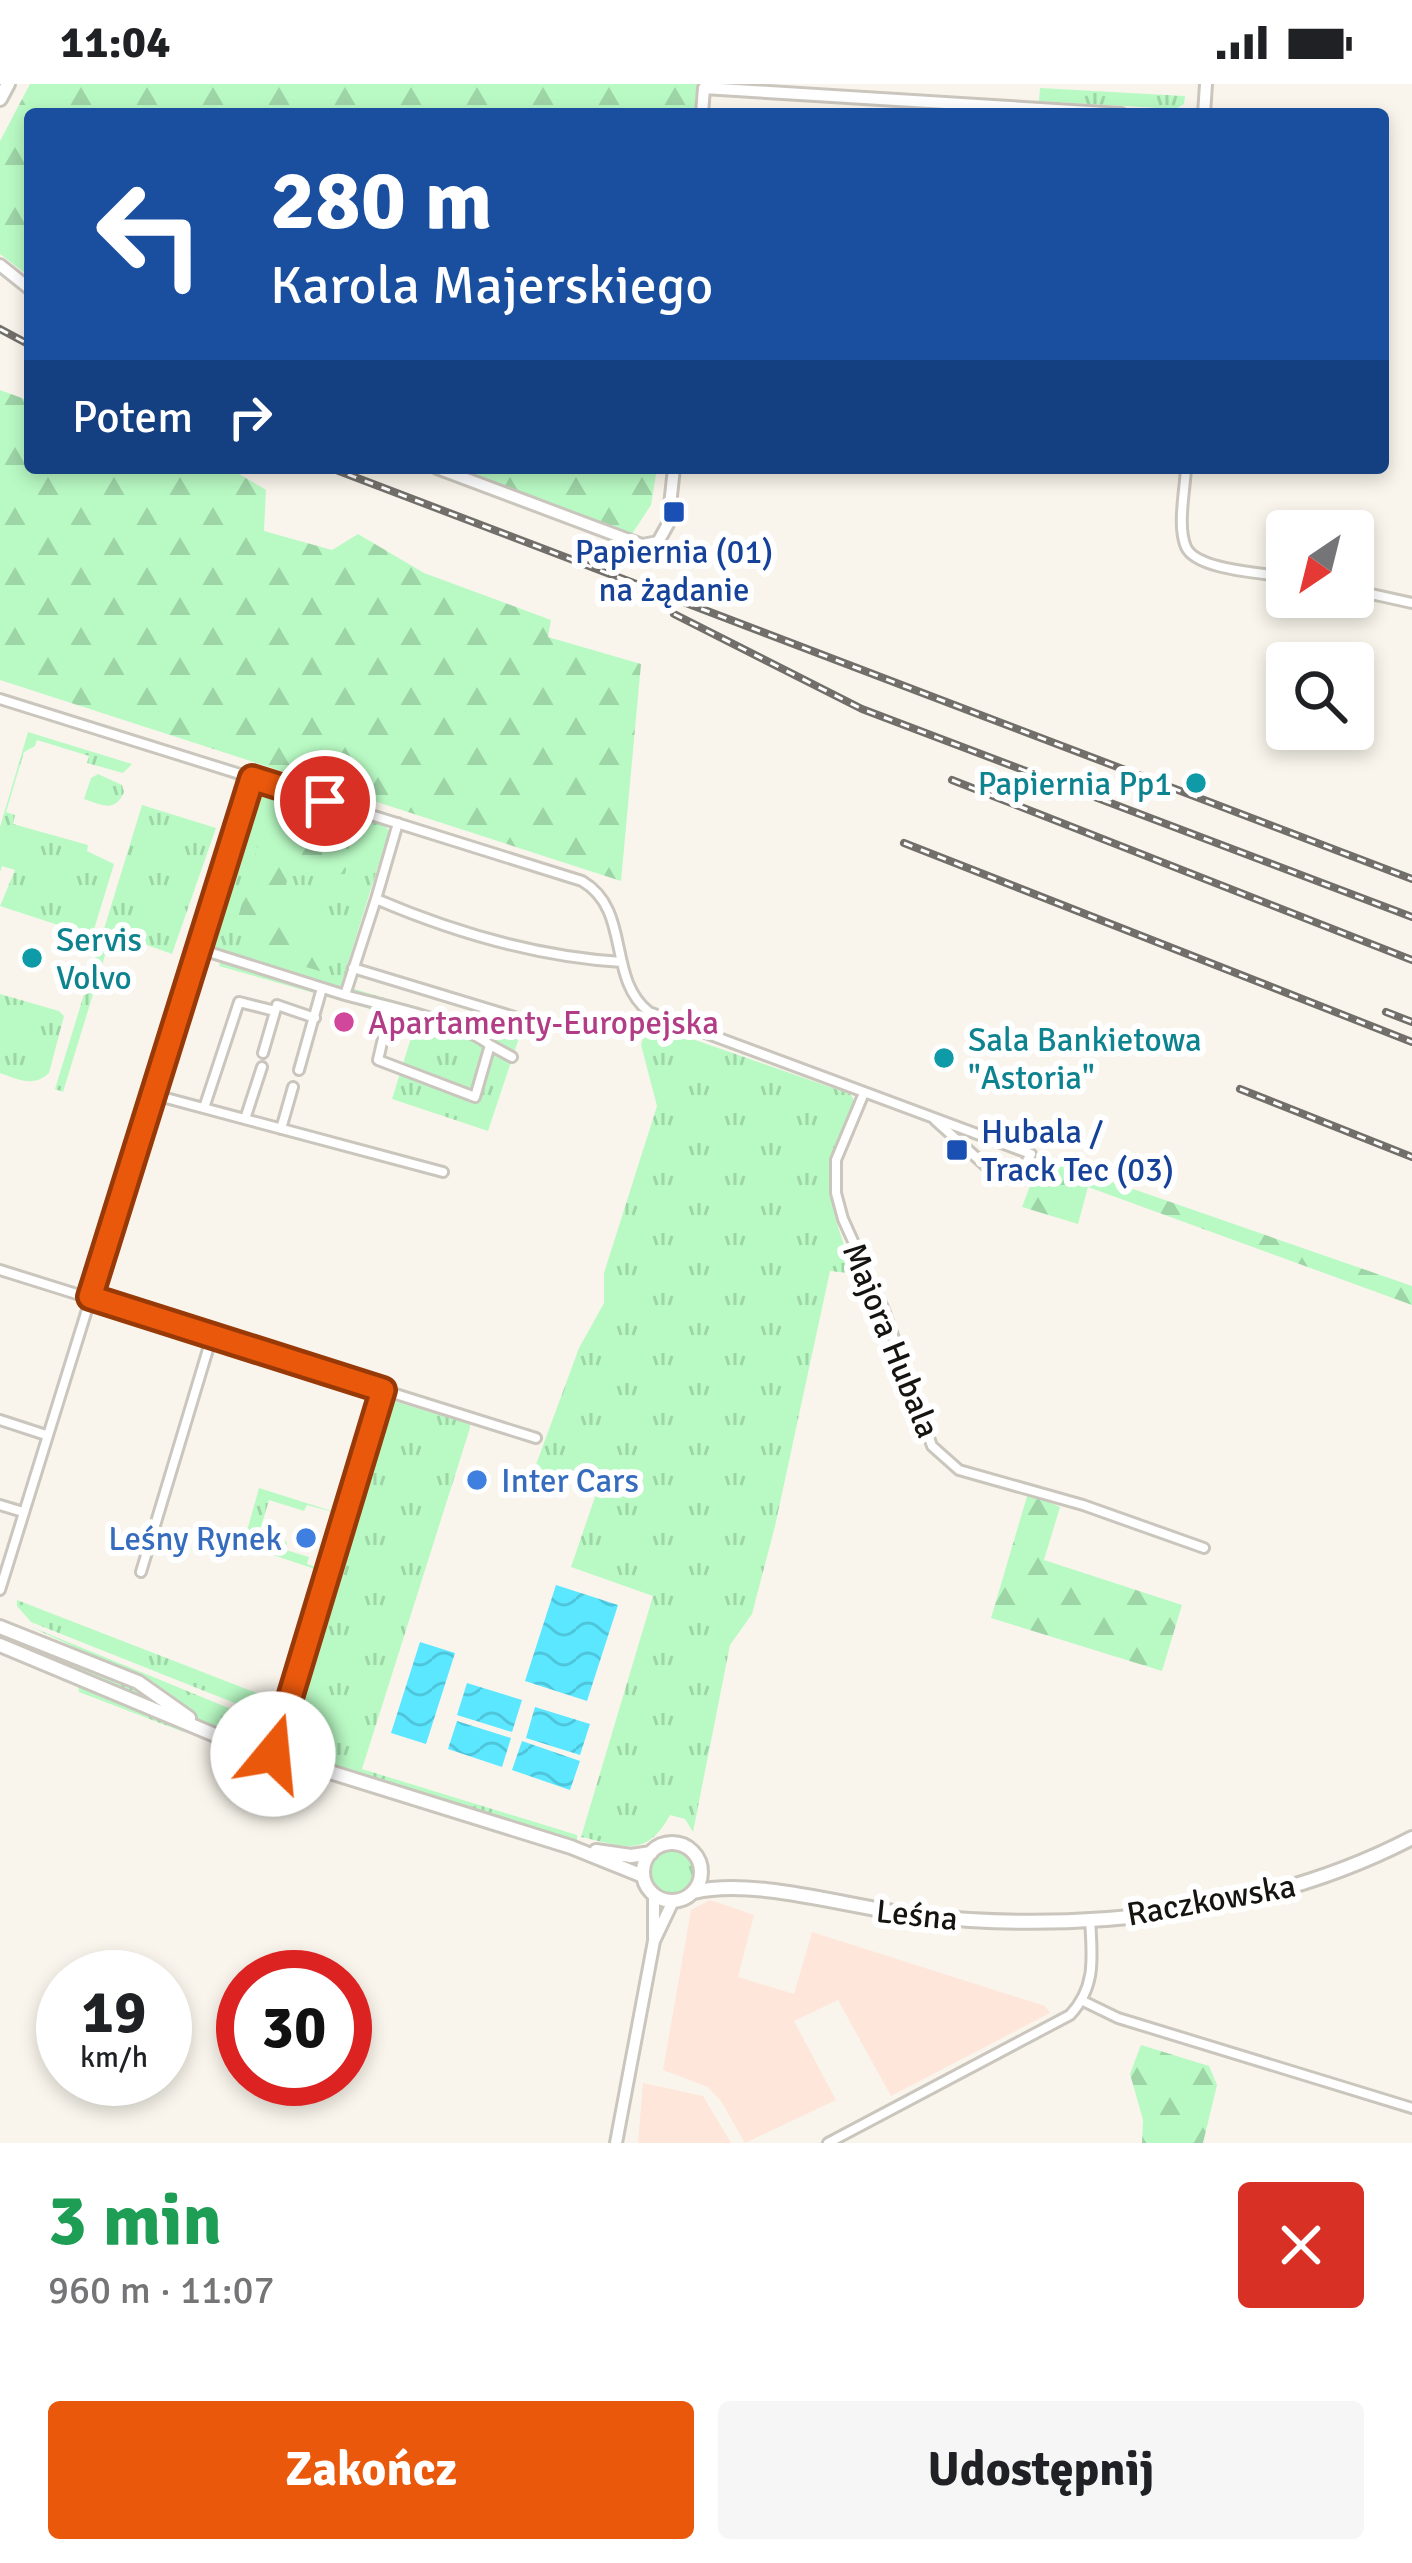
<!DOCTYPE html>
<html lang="pl">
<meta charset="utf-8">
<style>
:root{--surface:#fff;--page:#f6f6f6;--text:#202124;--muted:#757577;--accent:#ea580c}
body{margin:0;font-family:Signika,sans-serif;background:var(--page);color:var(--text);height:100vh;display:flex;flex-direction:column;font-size:45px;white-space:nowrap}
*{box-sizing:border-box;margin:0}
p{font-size:39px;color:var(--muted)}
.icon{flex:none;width:66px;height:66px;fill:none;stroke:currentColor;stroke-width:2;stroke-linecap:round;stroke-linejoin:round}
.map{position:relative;height:2059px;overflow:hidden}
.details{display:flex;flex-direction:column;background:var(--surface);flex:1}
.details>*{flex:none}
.hud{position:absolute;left:24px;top:24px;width:1365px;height:366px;border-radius:12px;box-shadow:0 6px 18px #0003;background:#1a4fa0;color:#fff;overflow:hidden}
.needle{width:78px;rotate:215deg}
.fabs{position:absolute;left:1266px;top:426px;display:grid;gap:24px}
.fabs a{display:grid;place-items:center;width:108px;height:108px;border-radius:12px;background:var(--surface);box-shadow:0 6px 18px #0003;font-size:60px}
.speed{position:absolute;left:36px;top:1866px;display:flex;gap:24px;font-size:60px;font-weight:700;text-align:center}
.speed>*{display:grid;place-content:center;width:156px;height:156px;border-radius:50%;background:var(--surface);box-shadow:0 6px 18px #0003;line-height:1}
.speed small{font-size:30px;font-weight:400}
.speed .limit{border:18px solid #d22;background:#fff;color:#111}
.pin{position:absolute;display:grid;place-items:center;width:102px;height:102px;color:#fff;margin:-51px;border:6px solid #fff;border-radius:50%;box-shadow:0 3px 12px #0007}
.me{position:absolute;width:132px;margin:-66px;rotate:17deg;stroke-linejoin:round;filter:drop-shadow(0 0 9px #0008)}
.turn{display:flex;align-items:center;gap:42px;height:252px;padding:0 48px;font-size:54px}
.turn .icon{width:156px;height:156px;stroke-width:2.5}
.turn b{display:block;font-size:84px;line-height:102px}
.then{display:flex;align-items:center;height:114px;padding:0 48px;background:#0003;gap:24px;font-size:45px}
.round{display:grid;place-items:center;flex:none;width:126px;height:126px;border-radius:12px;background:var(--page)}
.head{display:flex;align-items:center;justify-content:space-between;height:204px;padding:0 48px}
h1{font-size:72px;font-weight:800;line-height:90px;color:#1e9e55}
.cta{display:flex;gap:24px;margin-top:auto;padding:24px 48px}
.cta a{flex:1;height:138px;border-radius:12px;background:var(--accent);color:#fff;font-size:48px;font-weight:800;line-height:138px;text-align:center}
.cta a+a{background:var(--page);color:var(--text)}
.status{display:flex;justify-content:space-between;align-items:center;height:84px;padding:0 60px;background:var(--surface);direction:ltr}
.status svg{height:33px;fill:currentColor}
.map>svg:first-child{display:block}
.commercial{fill:#fee6db}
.grass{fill:url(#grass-tufts)}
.forest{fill:url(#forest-firs)}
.water{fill:url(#water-waves)}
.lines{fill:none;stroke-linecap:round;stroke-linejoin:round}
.minor-casing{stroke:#cac6bd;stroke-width:14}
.tertiary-casing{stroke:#cac6bd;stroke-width:16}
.secondary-casing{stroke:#cac6bd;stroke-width:18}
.minor{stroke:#fff;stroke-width:8}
.tertiary{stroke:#fff;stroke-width:10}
.secondary{stroke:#fff;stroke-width:12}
.rail-casing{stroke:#726f6a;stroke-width:8}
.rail{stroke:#fff;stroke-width:3;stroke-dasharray:9;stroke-linecap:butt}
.route-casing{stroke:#983908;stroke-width:30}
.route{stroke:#ea580c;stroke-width:21}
.transit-dot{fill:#1a4fb4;stroke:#fff;stroke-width:4.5}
.culture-dot{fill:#0f9aa8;stroke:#fff;stroke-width:4.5}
.hotel-dot{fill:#d1479c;stroke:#fff;stroke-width:4.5}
.shop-dot{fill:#3f7fe0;stroke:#fff;stroke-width:4.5}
.labels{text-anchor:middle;stroke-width:12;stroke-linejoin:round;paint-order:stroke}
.transit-label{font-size:33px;fill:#164399;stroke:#fff}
.culture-label{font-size:33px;fill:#0d838f;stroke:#fff;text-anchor:start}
.hotel-label{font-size:33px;fill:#b23c85;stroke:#fff;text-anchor:start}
.street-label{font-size:33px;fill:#161411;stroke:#fff}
.shop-label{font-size:33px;fill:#366cbe;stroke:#fff;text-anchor:start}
</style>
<div class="status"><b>11:04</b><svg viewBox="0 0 49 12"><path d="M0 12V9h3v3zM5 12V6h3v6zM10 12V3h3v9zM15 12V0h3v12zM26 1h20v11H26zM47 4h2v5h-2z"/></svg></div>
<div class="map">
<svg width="1412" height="2059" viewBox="0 0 1412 2059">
<defs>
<pattern id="grass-tufts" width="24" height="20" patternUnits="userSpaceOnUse" patternTransform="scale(3)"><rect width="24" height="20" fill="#b9fac4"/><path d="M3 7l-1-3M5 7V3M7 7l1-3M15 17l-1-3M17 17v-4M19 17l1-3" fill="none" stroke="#9ed5a7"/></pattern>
<pattern id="forest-firs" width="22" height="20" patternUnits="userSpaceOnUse" patternTransform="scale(3)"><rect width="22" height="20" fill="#b9fac4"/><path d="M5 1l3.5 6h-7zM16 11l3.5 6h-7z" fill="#9ed5a7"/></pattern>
<pattern id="water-waves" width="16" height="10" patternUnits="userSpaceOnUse" patternTransform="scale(3)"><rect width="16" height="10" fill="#5ae7ff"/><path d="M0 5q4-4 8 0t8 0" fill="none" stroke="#4ec5da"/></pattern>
</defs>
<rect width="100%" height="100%" fill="#f9f5ec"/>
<path class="commercial" d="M710,1816L754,1831L738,1893L794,1910L812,1848L1045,1922L1050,1929L891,2012L838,1916L794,1937L836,2016L745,2059L721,2017L708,2003L663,1986L691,1826Z
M643,1999L703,2012L731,2059H638Z"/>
<path class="grass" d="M1040,4L1185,12L1184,20L1176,25L1039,17Z
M28,648L132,680L123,689L87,679L89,672L37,656L35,662L24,668L6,728L15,731L13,740L88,761L87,767L114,780L92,852L0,822L15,786L2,782L0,788V743Z
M98,690L122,701L124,708C115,729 102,721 84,715L91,694Z
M253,705L269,706L384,740L389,747L341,901L519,954L488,1047L392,1015L416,938L219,882L223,867L214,864L209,852Z
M142,721L216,744L172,870L119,851L110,855L63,1008L55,1005Z
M0,910L59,927L64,932L49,989C33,1004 18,995 0,989Z
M655,942L850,1010L854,1016C825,1094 823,1104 852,1183L848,1189L830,1187L775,1442L752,1530L730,1561L693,1748L685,1735L670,1731C646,1775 624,1762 581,1753L653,1512L571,1483L597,1407L534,1386L579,1264L604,1219V1189L657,1022L641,961L644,950Z
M147,989L152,995L120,1099L112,1101Z
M390,1316L470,1340V1344L362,1685L577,1751V1759L290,1669L283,1663L285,1643L381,1325Z
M259,1404L338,1429L332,1435L333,1428L307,1421L304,1427L269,1416L259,1450L287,1458L286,1466L309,1473L307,1480L319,1484L334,1443L321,1487L243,1461Z
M17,1516L280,1618L275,1635L31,1538L17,1522Z
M29,1542L275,1643L272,1652L260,1659L196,1634L141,1594Z
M20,1560L138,1604L168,1625L19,1564Z
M78,1602L163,1635L186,1649L79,1608Z
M649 1788a23 23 0 1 1 46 0a23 23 0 1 1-46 0Z"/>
<path class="forest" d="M30,0H700L697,30H30V193L0,170V57Z
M0,306L30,317V384H229L266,406L264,447L332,466L358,450L424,489L551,536L548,553L641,580L621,797L0,596Z
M454,384H657L651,421L632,450Z
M263,743L286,745L351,766L345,790L288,792L282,821L285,831L324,852L326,889C296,879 249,872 236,841Z
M1041,1073L1412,1202V1221L1088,1103L1078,1140L1022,1123Z
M1028,1409L1060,1423L1044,1476L1182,1521L1162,1587L991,1534Z
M1141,1961L1209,1982L1217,2001L1203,2059H1142L1143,2036L1130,1990Z"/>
<path class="water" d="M556,1501L618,1521L587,1617L525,1597Z
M420,1558L455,1569L426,1660L391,1649Z
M467,1599L522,1616L512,1648L457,1631Z
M535,1623L590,1640L580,1671L526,1654Z
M457,1637L511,1654L502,1683L448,1665Z
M522,1657L580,1677L570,1706L512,1686Z"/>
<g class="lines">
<g class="minor-casing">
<path id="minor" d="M1186,384C1185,407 1177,442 1186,463C1196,486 1263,489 1287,493
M1353,506L1412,519
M0,615L582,797C632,826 606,894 649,928L1031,1070L1023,1084L1012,1093H998L935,1036
M376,815L398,739
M196,864L345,911
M353,884L521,935
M390,924L378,976L475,1013L490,961C455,935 388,923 345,911L376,815C453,848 539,873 622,878
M490,961L512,973
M263,969L277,921L315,934
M299,986L322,904
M864,1009L836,1076V1109L843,1135L884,1226L932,1362L959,1386L1083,1421L1204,1464
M151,1010L443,1088
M204,1024L239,918L275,927
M245,1035L262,983
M281,1045L293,1003
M0,1186L536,1354
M0,1336L46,1351
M0,1421L23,1428
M141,1488L212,1252
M0,1506L252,694
M273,1670L383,1307
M1083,1917L1118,1934L1412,2024
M828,2059L1070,1931C1097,1902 1092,1872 1090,1835"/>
</g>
<g class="tertiary-casing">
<path id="tertiary" d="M702,30L704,4L1121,30
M1204,30L1206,0
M0,181L30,205
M437,384L642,461L658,458L668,440L674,384
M654,1854V1811
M616,2059L654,1857L673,1817"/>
</g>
<g class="secondary-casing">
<path id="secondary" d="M0,15L8,0
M0,1543L138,1598L189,1634
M0,1561L227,1656L571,1763L643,1792
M643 1788a29 29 0 1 1 58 0a29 29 0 1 1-58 0Z
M596,1767L631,1772L651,1769
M694,1808C756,1793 855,1825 921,1832C1084,1849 1266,1830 1412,1754"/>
</g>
<use href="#minor" class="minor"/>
<use href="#tertiary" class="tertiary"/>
<use href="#secondary" class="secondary"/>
<g class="rail-casing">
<path id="rail" d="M0,245L30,261
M331,384L1412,795
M674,530L862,625L1412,833
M952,696L1412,876
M904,759L1412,958
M1386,928L1412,938
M1240,1005L1412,1073"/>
</g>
<use href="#rail" class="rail"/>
</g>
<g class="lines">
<g class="route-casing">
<path id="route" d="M273,1670L383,1306L90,1213L252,694L325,717"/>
</g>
<use href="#route" class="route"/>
</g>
<g class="transit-dot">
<rect x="662" y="416" width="24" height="24" rx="6"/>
<rect x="945" y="1054" width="24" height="24" rx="6"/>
</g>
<g class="culture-dot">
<circle cx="1196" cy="699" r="12"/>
<circle cx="32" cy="874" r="12"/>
<circle cx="944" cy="974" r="12"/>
</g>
<circle class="hotel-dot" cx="344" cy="938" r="12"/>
<g class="shop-dot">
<circle cx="477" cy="1396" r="12"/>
<circle cx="306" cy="1454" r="12"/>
</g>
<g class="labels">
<g class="transit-label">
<text x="674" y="479">Papiernia (01)<tspan x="674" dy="38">na żądanie</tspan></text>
<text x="981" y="1059" text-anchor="start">Hubala /<tspan x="981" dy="38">Track Tec (03)</tspan></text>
</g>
<g class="culture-label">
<text x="1172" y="711" text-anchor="end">Papiernia Pp1</text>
<text x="56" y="867">Servis<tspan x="56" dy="38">Volvo</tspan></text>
<text x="968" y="967">Sala Bankietowa<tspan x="968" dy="38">"Astoria"</tspan></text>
</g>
<g class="hotel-label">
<text x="368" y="950">Apartamenty-Europejska</text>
</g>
<g class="street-label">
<text transform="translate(892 1256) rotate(68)" y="12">Majora Hubala</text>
<text transform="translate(1211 1815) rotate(-10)" y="12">Raczkowska</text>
<text transform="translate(917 1830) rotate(6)" y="12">Leśna</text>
</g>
<g class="shop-label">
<text x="501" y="1408">Inter Cars</text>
<text x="282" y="1466" text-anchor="end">Leśny Rynek</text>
</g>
</g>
</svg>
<div class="fabs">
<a><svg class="needle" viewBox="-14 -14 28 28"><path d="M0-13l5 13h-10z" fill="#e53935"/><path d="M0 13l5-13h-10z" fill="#757577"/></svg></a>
<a><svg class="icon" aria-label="search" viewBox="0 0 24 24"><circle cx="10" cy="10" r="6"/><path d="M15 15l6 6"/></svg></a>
</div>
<div class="speed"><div>19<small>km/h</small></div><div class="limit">30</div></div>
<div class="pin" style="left:325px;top:717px;background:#d93025"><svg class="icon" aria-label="arrive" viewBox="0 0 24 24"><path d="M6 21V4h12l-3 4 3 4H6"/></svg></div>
<svg class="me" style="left:273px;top:1670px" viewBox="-20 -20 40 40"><circle r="19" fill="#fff"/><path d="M0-13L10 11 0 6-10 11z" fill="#ea580c"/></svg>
<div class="hud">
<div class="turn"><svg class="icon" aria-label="left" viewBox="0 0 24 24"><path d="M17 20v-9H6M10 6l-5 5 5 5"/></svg><div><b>280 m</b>Karola Majerskiego</div></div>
<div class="then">Potem<svg class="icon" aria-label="right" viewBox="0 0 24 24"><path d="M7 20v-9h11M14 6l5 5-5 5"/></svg></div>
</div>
</div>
<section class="details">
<div class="head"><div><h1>3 min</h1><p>960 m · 11:07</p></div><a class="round" style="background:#d93025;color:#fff"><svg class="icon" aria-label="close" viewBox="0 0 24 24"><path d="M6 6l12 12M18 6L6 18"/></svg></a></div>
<div class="cta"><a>Zakończ</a><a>Udostępnij</a></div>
</section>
